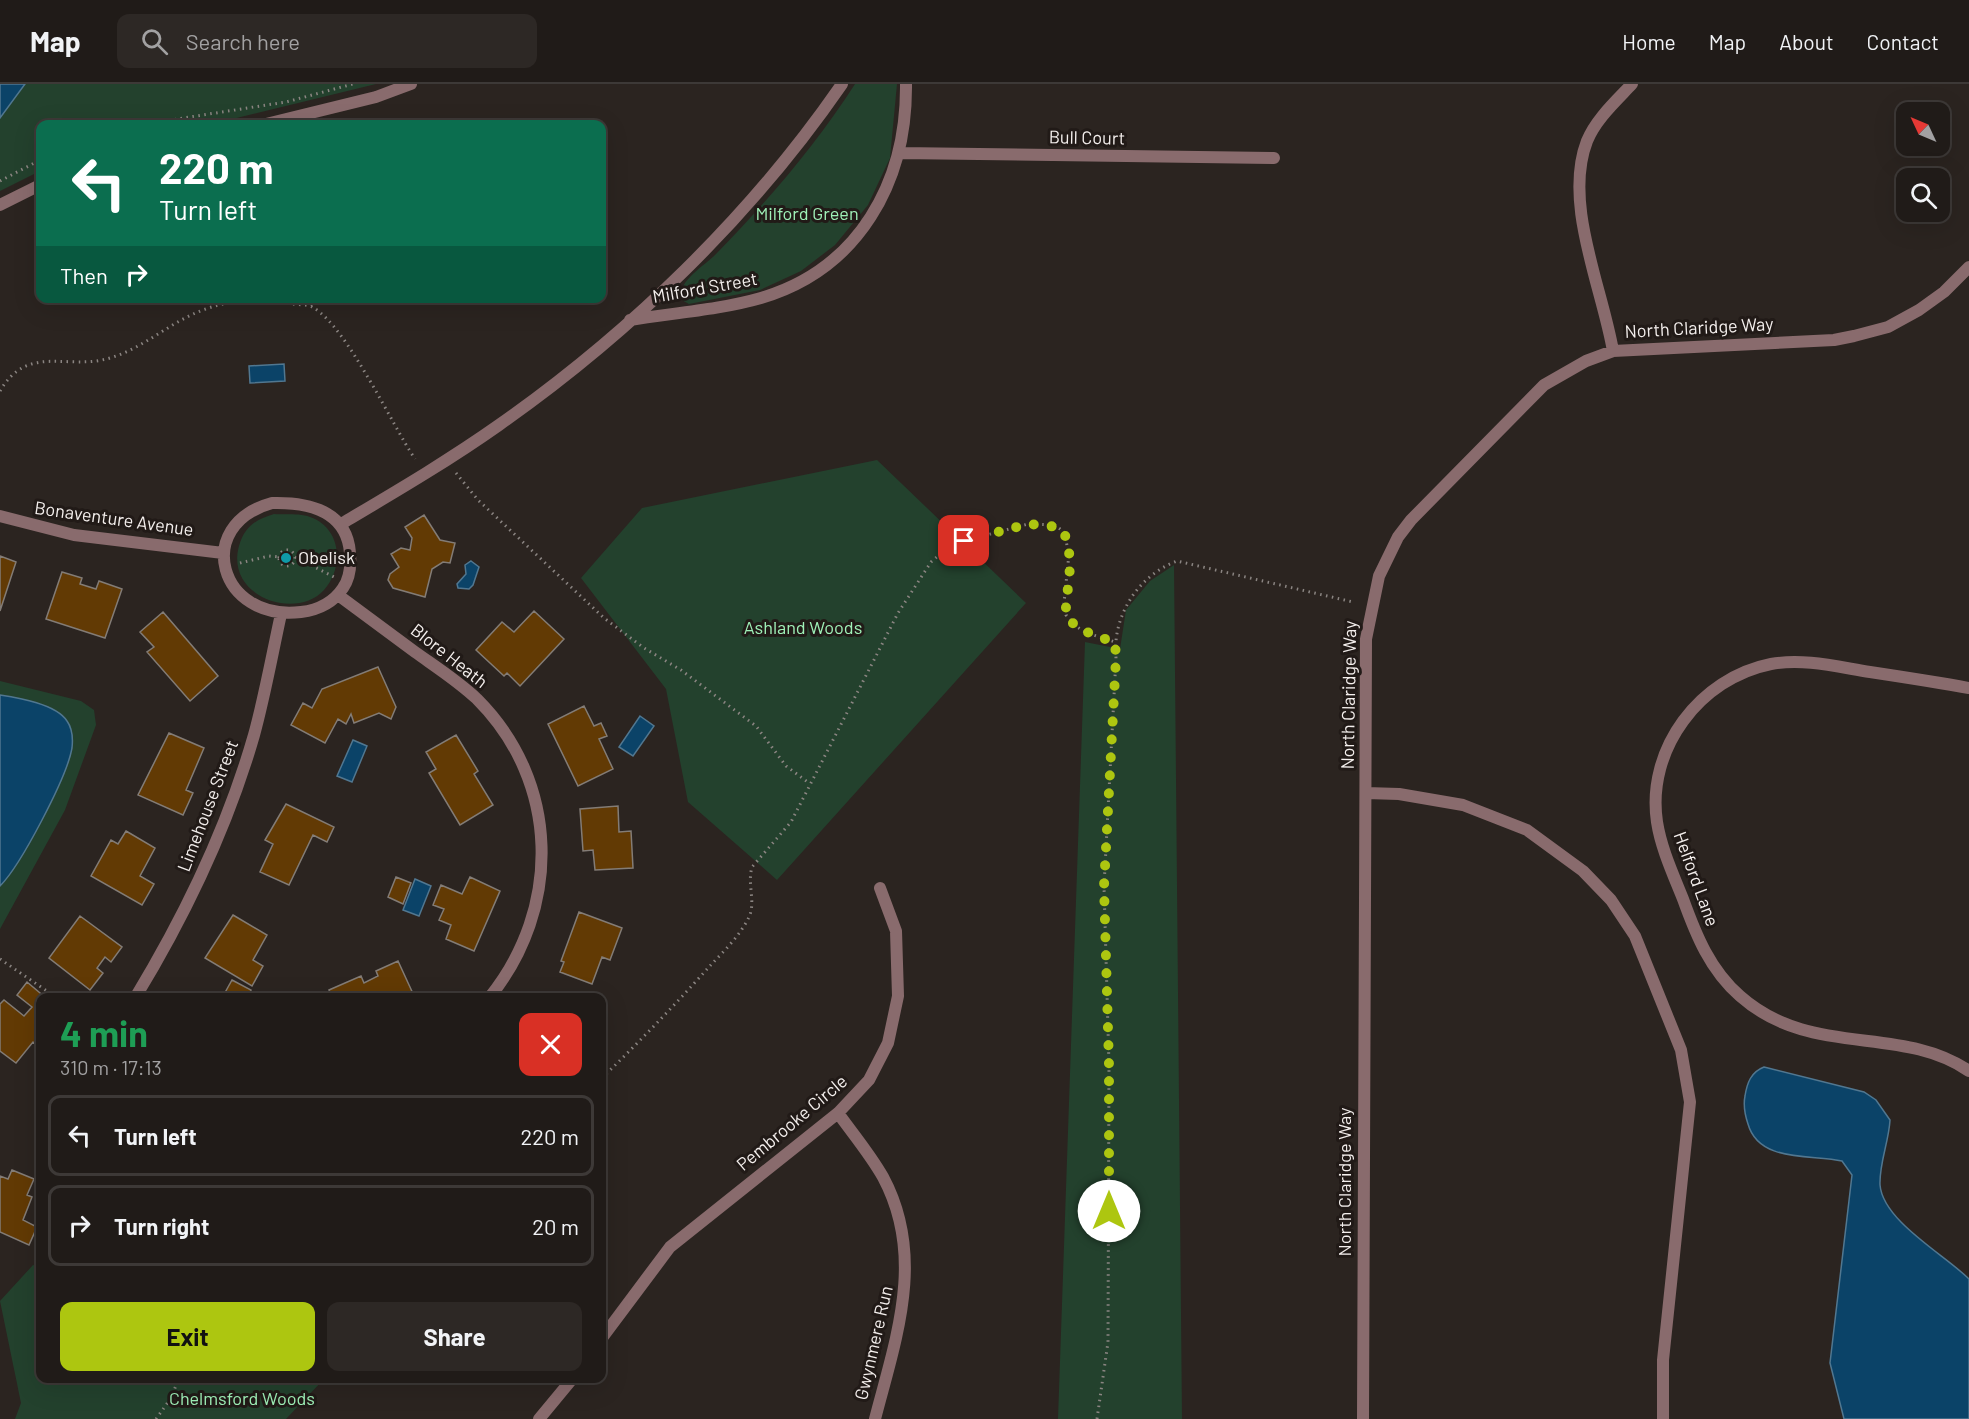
<!DOCTYPE html>
<meta charset="utf-8">
<style>
:root{--surface:#201b18;--page:#2d2825;--text:#f1f3f6;--muted:#a2a1a2;--line:#3d3937;--accent:#adc610}
body{margin:0;font-family:Barlow,sans-serif;background:var(--page);color:var(--text);height:100vh;display:flex;flex-direction:column;font-size:22px;white-space:nowrap}
*{box-sizing:border-box;margin:0}
p{font-size:20px;color:var(--muted)}
.icon{flex:none;width:33px;height:33px;fill:none;stroke:currentColor;stroke-width:2;stroke-linecap:round;stroke-linejoin:round}
.map{position:relative;flex:1;overflow:hidden}
.drawer{position:absolute;left:36px;top:909px;width:570px;height:390px;display:flex;flex-direction:column;background:var(--surface);border-radius:12px;box-shadow:0 6px 24px #0002,0 0 0 2px var(--line)}
.drawer>*{flex:none}
.banner{position:absolute;left:36px;top:36px;width:570px;height:183px;border-radius:12px;box-shadow:0 6px 24px #0002,0 0 0 2px var(--line);background:#0b6e4f;color:#fff;overflow:hidden}
.needle{width:39px;rotate:314deg}
.buttons{position:absolute;left:1896px;top:18px;display:grid;gap:12px}
.buttons a{display:grid;place-items:center;width:54px;height:54px;border-radius:12px;background:var(--surface);box-shadow:0 6px 24px #0002,0 0 0 2px var(--line);font-size:30px}
.pin{position:absolute;display:grid;place-items:center;width:51px;height:51px;color:#fff;margin:-26px;border-radius:12px;box-shadow:0 3px 9px #0006}
.me{position:absolute;width:66px;margin:-33px;rotate:0deg;stroke-linejoin:round;filter:drop-shadow(0 0 4px #0008)}
.turn{display:flex;align-items:center;gap:21px;height:126px;padding:0 24px;font-size:27px}
.turn .icon{width:78px;height:78px;stroke-width:2.5}
.turn b{display:block;font-size:42px;line-height:51px}
.then{display:flex;align-items:center;height:57px;padding:0 24px;background:#0003;gap:12px;font-size:22px}
.round{display:grid;place-items:center;flex:none;width:63px;height:63px;border-radius:12px;background:var(--page)}
.overview{display:flex;align-items:center;justify-content:space-between;height:102px;padding:0 24px}
h1{font-size:36px;font-weight:700;line-height:45px;color:#1e9e55}
.primary-button{display:flex;gap:12px;margin-top:auto;padding:12px 24px}
.primary-button a{flex:1;height:69px;border-radius:12px;background:var(--accent);color:#111;font-size:24px;font-weight:700;line-height:69px;text-align:center}
.primary-button a+a{background:var(--page);color:var(--text)}
ul{padding:0;list-style:none}
li{display:flex;align-items:center;gap:18px;height:81px;margin:0 12px 9px;padding:0 12px;border:3px solid var(--line);border-radius:12px}
li div{flex:1}
li b{display:block;font-size:22px}
li em{font-style:normal}
header{display:flex;align-items:center;gap:36px;box-sizing:border-box;height:84px;padding:0 30px;background:var(--surface);border-bottom:2px solid var(--line)}
header strong{font-size:28px}
nav{display:flex;gap:33px;margin-inline-start:auto;font-size:21px}
.search{width:420px;height:54px;background:var(--page);display:flex;align-items:center;gap:15px;box-sizing:border-box;padding:0 21px;border-radius:12px;color:var(--muted);font-size:22px}
.map>svg:first-child{display:block}
.green{fill:#23412d}
.water{fill:#0b4368;stroke:#517790;stroke-width:1.5}
.building{fill:#623a04;stroke:#837c76;stroke-width:1.5}
.lines{fill:none;stroke-linecap:round;stroke-linejoin:round}
.path{stroke:#8b8582;stroke-width:3;stroke-dasharray:1.5 4.5;stroke-linecap:butt}
.street{stroke:#896b6d;stroke-width:12}
.route{stroke:#adc610;stroke-width:10;stroke-dasharray:0 18}
.culture-dot{fill:#0f9aa8;stroke:#211a17;stroke-width:2}
.labels{text-anchor:middle;stroke-width:6;stroke-linejoin:round;paint-order:stroke}
.street-label{font-size:18px;fill:#f4efed;stroke:#211a17}
.park-label{font-size:18px;fill:#9ff1b8;stroke:#211a17}
.poi-label{font-size:18px;fill:#f4efed;stroke:#211a17;text-anchor:start}
</style>
<header>
<strong>Map</strong>
<div class="search"><svg class="icon" aria-label="search" viewBox="0 0 24 24"><circle cx="10" cy="10" r="6"/><path d="M15 15l6 6"/></svg>Search here</div>
<nav><a>Home</a><a>Map</a><a>About</a><a>Contact</a></nav>
</header>
<div class="map">
<svg width="1969" height="1335" viewBox="0 0 1969 1335">
<rect width="100%" height="100%" fill="#2b2420"/>
<path class="green" d="M0,0H376L212,40H40V87L0,107Z
M855,0H897L890,74L868,121L835,161L801,187L760,206L689,220L680,215C679,196 703,183 716,170C766,119 816,61 855,0Z
M877,376L1026,519L777,796L688,718L666,605L581,494L642,424Z
M274,430C285,431 300,429 310,433C342,444 344,484 324,506C296,537 225,513 239,462C245,442 255,436 274,430Z
M1174,481L1182,1335H1058L1085,558L1120,565L1126,526L1150,497Z
M0,597L81,617L94,626L96,641L65,726L0,845Z
M33,1181L40,1183V1294L324,1295L286,1335H15L21,1319L0,1217Z"/>
<path class="water" d="M0,0H25L0,34Z
M284,280L285,297L250,299L249,282Z
M471,477L479,483L473,501L469,505L458,504L457,500L466,490L465,481Z
M0,611C19,614 56,620 67,637C72,644 73,655 72,664C67,693 21,781 0,802Z
M640,632L654,642L633,672L619,663Z
M353,656L367,662L352,698L337,692Z
M415,795L431,802L419,832L403,826Z
M1764,983L1864,1008L1876,1016L1890,1036C1889,1057 1879,1080 1880,1101C1883,1137 1945,1171 1969,1195V1335H1844L1830,1279L1852,1091L1842,1077C1811,1070 1759,1079 1748,1040C1745,1031 1743,1022 1745,1012C1747,999 1751,988 1764,983Z"/>
<path class="building" d="M424,431L440,456L455,459L450,479L443,478L432,485L425,513L393,504L388,496L390,490L399,483L391,470L401,464L410,466L412,454L405,443Z
M0,472L16,478L0,527Z
M62,488L82,494L80,500L96,505L99,497L122,505L105,554L46,535Z
M534,527L564,555L520,602L507,589L504,592L476,566L502,538L514,548Z
M163,528L218,592L190,617L147,568L154,563L140,548Z
M378,583L396,623L391,635L379,629L354,639L351,630L346,640L338,635L325,659L291,641L303,619L312,624L322,605Z
M584,622L594,642L601,639L607,652L599,655L613,685L578,702L548,640Z
M169,649L204,664L186,706L193,709L183,731L138,711Z
M456,651L478,687L474,690L493,721L460,741L429,689L436,685L426,668Z
M286,720L334,743L327,758L313,751L289,801L260,788L273,760L265,756Z
M618,722L619,748L631,747L633,784L595,786L593,766L583,767L580,725Z
M126,747L155,764L140,792L154,800L142,821L91,792L111,756L118,760Z
M396,793L411,799L403,820L388,813Z
M470,793L500,807L474,867L446,855L451,841L439,836L444,825L433,821L441,801L462,810Z
M579,828L622,844L610,876L602,873L592,900L560,888L564,878L561,877Z
M233,831L267,851L253,876L263,882L252,902L205,874Z
M80,832L122,863L111,878L105,873L97,884L103,889L90,906L49,874Z
M398,877L415,914H332L329,906L361,892L364,899L378,892L376,887Z
M232,896L251,906L248,914H222Z
M27,898L46,914H40V957L37,962L33,958L16,979L0,967V920L4,916L24,932L32,923L17,911Z
M545,908L552,914H540Z
M12,1086L34,1095L27,1111L32,1113L23,1136L37,1143L29,1161L0,1148V1092L8,1095Z"/>
<g class="lines">
<path class="path" d="M145,40L286,18L353,0
M0,97L40,76
M311,222L325,214
M0,307C28,259 68,287 110,274C144,264 170,238 203,226C232,215 261,214 292,220C299,221 308,220 314,224C348,245 391,339 415,375
M456,389L478,416L604,534L644,564L681,586L756,642L786,682L809,699
M279 474a8 8 0 1 1 16 0a8 8 0 1 1-16 0Z
M295,473L334,493
M240,479L269,472L279,473
M0,875L57,914
M602,994C638,959 674,922 708,884C722,869 740,852 749,833C756,818 747,800 752,783L791,738L898,529L931,478L945,466L964,457L1028,440L1055,441L1064,448L1069,470L1064,519L1066,531L1077,543L1087,549L1115,558
M156,1335L171,1314L179,1294
M1097,1335L1108,1258L1109,981L1104,802L1116,574C1112,533 1137,492 1177,477L1353,518"/>
<path class="street" d="M266,40L376,13L411,0
M900,69L1274,74
M0,121L40,101
M630,236C673,229 719,226 761,214C859,185 907,98 906,0
M1613,267C1602,203 1563,119 1587,57C1596,35 1616,17 1632,0
M272,419C309,418 347,427 350,469C351,481 350,494 343,504C333,519 318,526 301,528C219,538 192,441 272,419Z
M0,432L74,451L223,469
M341,440C395,408 448,377 499,341C630,249 751,132 842,0
M338,511C364,530 389,549 415,568C436,583 458,597 477,615C560,698 562,824 489,914
M1969,604C1936,598 1903,593 1870,588C1838,583 1804,574 1771,580C1700,594 1646,665 1657,738C1661,764 1673,790 1683,815C1696,851 1710,886 1740,912C1811,975 1901,940 1969,987
M1366,709L1399,710L1463,721L1527,746L1583,787L1611,816L1635,852L1681,966L1690,1018L1663,1276V1335
M135,914C186,830 227,745 254,651C265,611 272,571 281,530
M838,1029C853,1050 870,1070 883,1093C926,1173 896,1254 875,1335
M602,1254L670,1163L838,1029L869,996L888,959L898,912L896,847L880,804
M539,1335L573,1294
M1363,1335L1366,555L1379,492L1398,453L1411,436L1544,301L1586,277L1613,267L1834,256L1854,252L1888,243L1919,226L1944,208L1969,183"/>
</g>
<g class="lines">
<path class="route" d="M964,457L1028,440L1058,443C1066,450 1068,457 1069,468C1075,524 1040,536 1115,558L1116,574L1104,802L1109,981V1127"/>
</g>
<circle class="culture-dot" cx="286" cy="474" r="6"/>
<g class="labels">
<g class="street-label">
<text transform="translate(1087 54) rotate(1)" y="6">Bull Court</text>
<text transform="translate(705 204) rotate(-10)" y="6">Milford Street</text>
<text transform="translate(1699 244) rotate(-3)" y="6">North Claridge Way</text>
<text transform="translate(114 435) rotate(8)" y="6">Bonaventure Avenue</text>
<text transform="translate(449 572) rotate(38)" y="6">Blore Heath</text>
<text transform="translate(1349 611) rotate(-89)" y="6">North Claridge Way</text>
<text transform="translate(208 722) rotate(-69)" y="6">Limehouse Street</text>
<text transform="translate(1696 795) rotate(70)" y="6">Helford Lane</text>
<text transform="translate(792 1039) rotate(-40)" y="6">Pembrooke Circle</text>
<text transform="translate(1345 1098) rotate(-90)" y="6">North Claridge Way</text>
<text transform="translate(874 1259) rotate(-77)" y="6">Gwynmere Run</text>
</g>
<g class="park-label">
<text x="807" y="136">Milford Green</text>
<text x="803" y="550">Ashland Woods</text>
<text x="242" y="1321">Chelmsford Woods</text>
</g>
<g class="poi-label">
<text x="298" y="480">Obelisk</text>
</g>
</g>
</svg>
<div class="buttons">
<a><svg class="needle" viewBox="-14 -14 28 28"><path d="M0-13l5 13h-10z" fill="#e53935"/><path d="M0 13l5-13h-10z" fill="#a2a1a2"/></svg></a>
<a><svg class="icon" aria-label="search" viewBox="0 0 24 24"><circle cx="10" cy="10" r="6"/><path d="M15 15l6 6"/></svg></a>
</div>
<div class="pin" style="left:964px;top:457px;background:#d93025"><svg class="icon" aria-label="arrive" viewBox="0 0 24 24"><path d="M6 21V4h12l-3 4 3 4H6"/></svg></div>
<svg class="me" style="left:1109px;top:1127px" viewBox="-20 -20 40 40"><circle r="19" fill="#fff"/><path d="M0-13L10 11 0 6-10 11z" fill="#adc610"/></svg>
<div class="banner">
<div class="turn"><svg class="icon" aria-label="left" viewBox="0 0 24 24"><path d="M17 20v-9H6M10 6l-5 5 5 5"/></svg><div><b>220 m</b>Turn left</div></div>
<div class="then">Then<svg class="icon" aria-label="right" viewBox="0 0 24 24"><path d="M7 20v-9h11M14 6l5 5-5 5"/></svg></div>
</div>
<section class="drawer">
<div class="overview"><div><h1>4 min</h1><p>310 m · 17:13</p></div><a class="round" style="background:#d93025;color:#fff"><svg class="icon" aria-label="close" viewBox="0 0 24 24"><path d="M6 6l12 12M18 6L6 18"/></svg></a></div>
<ul>
<li><svg class="icon" aria-label="left" viewBox="0 0 24 24"><path d="M17 20v-9H6M10 6l-5 5 5 5"/></svg><div><b>Turn left</b></div><em>220 m</em></li>
<li><svg class="icon" aria-label="right" viewBox="0 0 24 24"><path d="M7 20v-9h11M14 6l5 5-5 5"/></svg><div><b>Turn right</b></div><em>20 m</em></li>
</ul>
<div class="primary-button"><a>Exit</a><a>Share</a></div>
</section>
</div>
